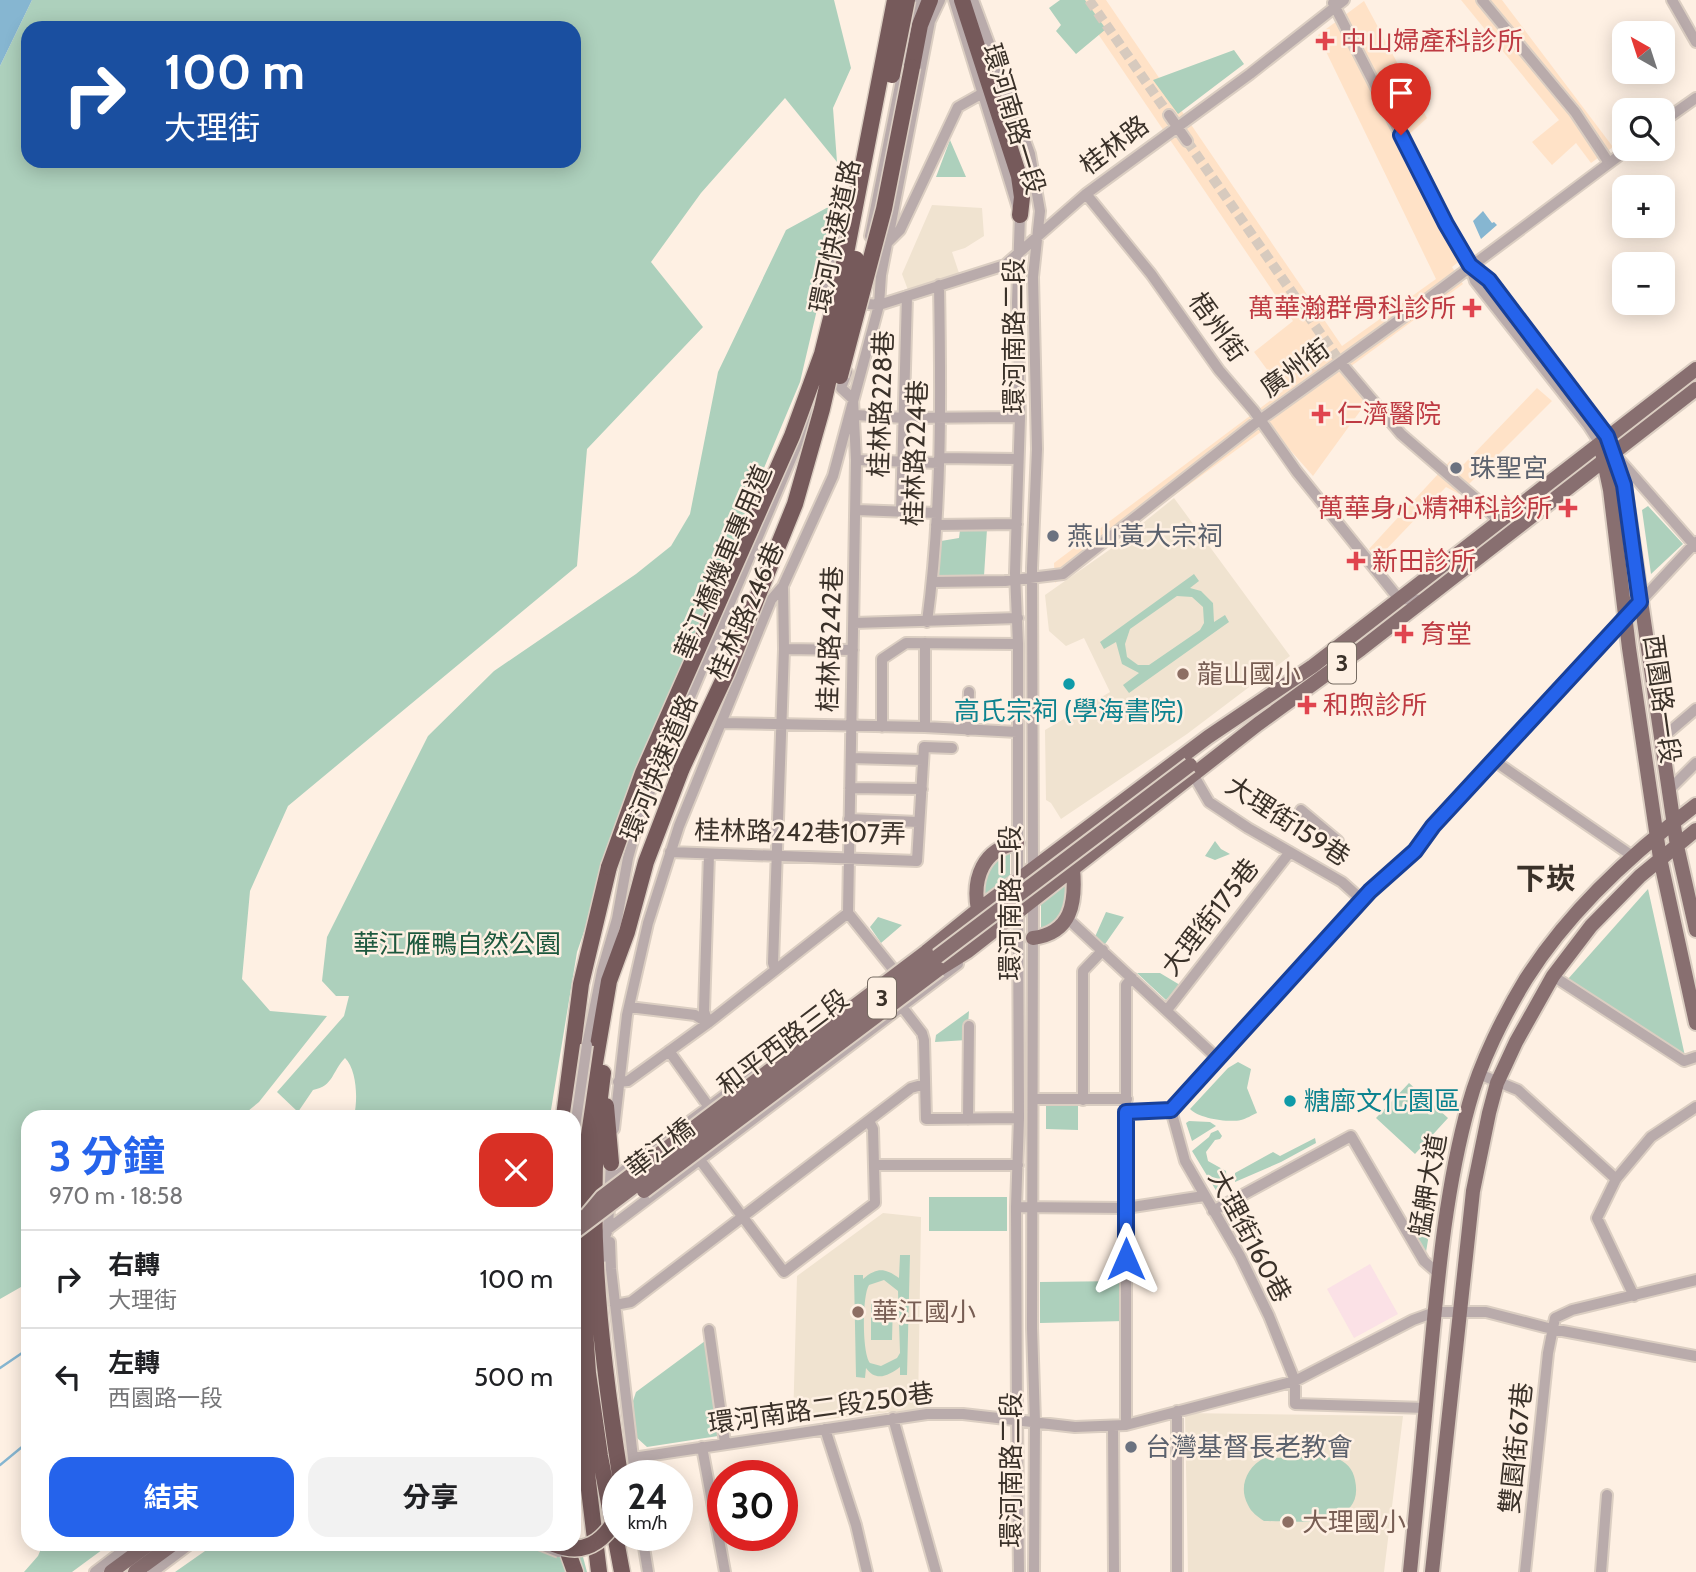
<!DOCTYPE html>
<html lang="zh-TW">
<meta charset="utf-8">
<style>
:root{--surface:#fff;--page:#f2f2f2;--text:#202124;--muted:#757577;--line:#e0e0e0;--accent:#2563eb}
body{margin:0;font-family:Cabin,"Noto Sans TC",sans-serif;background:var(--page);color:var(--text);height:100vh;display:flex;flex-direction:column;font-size:26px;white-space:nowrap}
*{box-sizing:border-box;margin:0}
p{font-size:23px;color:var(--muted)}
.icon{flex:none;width:38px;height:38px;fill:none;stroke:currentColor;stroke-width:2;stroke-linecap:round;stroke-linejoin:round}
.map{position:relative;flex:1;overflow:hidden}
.drawer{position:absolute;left:21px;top:1110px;width:560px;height:441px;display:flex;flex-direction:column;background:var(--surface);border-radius:21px;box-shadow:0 4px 18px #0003}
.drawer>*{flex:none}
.hud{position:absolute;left:21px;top:21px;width:560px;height:147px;border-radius:21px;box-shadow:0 4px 18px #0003;background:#1a4fa0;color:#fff;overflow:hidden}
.needle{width:46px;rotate:321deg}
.buttons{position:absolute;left:1612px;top:21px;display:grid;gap:14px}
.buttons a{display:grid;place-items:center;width:63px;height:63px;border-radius:14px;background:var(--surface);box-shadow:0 4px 18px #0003;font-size:35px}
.speed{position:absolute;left:602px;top:1460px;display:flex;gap:14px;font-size:35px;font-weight:700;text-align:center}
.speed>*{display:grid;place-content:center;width:91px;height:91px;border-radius:50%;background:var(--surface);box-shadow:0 4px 18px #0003;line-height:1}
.speed small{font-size:18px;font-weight:400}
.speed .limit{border:10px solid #d22;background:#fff;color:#111}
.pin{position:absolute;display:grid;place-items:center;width:60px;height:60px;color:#fff;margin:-72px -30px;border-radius:50% 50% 50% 0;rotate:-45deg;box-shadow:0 0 7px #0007}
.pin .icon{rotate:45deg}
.me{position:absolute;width:77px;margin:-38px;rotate:0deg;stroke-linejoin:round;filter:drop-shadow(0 0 5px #0008)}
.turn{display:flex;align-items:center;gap:24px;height:147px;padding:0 28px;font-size:32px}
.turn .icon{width:91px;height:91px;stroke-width:2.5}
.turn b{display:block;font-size:49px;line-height:60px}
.round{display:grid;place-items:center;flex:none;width:74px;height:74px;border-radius:21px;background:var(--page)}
.headline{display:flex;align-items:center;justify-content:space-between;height:119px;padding:0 28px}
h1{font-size:42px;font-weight:700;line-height:52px;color:var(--accent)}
.action{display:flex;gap:14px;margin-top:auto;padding:14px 28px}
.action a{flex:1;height:80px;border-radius:21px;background:var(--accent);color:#fff;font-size:28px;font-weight:700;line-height:80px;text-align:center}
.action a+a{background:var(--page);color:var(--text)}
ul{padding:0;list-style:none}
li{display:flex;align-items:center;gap:21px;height:98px;padding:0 28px;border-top:2px solid var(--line)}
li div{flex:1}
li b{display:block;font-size:26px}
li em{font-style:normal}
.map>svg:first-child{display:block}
.built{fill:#ffe2c7}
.industrial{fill:#fbe1e6}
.education{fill:#f0e3d0}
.green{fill:#add0bc;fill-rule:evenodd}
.water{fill:#86b6d1}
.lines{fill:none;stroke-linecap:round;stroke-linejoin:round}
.stream{stroke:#86b6d1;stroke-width:2.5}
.minor-tunnel{stroke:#d7cabe;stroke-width:10;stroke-dasharray:10 5;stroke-linecap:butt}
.minor-casing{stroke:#dbcec2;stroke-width:14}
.major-casing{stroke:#dbcec2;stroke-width:18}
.highway-casing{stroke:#dbcec2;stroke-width:19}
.minor{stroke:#b9abab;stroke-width:10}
.major{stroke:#886f70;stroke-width:14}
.highway{stroke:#765a5b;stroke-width:16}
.minor-bridge-casing{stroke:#dbcec2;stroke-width:14;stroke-linecap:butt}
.major-bridge-casing{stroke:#dbcec2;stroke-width:18;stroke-linecap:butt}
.highway-bridge-casing{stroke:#dbcec2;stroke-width:19;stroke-linecap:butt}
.minor-bridge{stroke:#b9abab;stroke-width:10}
.major-bridge{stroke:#886f70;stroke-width:14}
.highway-bridge{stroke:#765a5b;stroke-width:16}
.route-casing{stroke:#184099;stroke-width:18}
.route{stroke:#2563eb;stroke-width:12}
.health-dot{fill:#e0444e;stroke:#fef0e3;stroke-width:2.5}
.worship-dot{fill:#6b7280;stroke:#fef0e3;stroke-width:2.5}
.education-dot{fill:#8d6e63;stroke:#fef0e3;stroke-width:2.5}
.culture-dot{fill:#0f9aa8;stroke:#fef0e3;stroke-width:2.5}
.labels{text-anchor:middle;stroke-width:5;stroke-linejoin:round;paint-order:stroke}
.shield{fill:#fef0e3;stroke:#756a61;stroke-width:2}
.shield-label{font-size:24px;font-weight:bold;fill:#3a3129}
.health-label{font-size:26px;fill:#be3a42;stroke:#fef0e3;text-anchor:start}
.street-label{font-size:26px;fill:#3a3129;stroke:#fef0e3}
.worship-label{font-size:26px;fill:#5b616d;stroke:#fef0e3;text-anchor:start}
.education-label{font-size:26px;fill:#785e54;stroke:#fef0e3;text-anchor:start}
.culture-label{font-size:26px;fill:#0d838f;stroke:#fef0e3}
.park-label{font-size:26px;fill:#1d583e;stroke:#fef0e3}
.quarter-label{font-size:30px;font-weight:bold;fill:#3a3129;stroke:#fef0e3}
</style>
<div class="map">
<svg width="1696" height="1572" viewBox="0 0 1696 1572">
<rect width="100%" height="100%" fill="#fef0e3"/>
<path class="built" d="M1075,0H1106L1342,346L1436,279L1318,35L1364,1L1427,118L1402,141L1461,260L1452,267L1463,284L1343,372L1366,403L1313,476L1269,426L1055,583L1054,563L1283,391L1254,352L1293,321Z
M1461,0H1502L1613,147L1591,163L1576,143L1552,165L1532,142L1559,120Z
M1537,388L1552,401L1459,494L1446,487L1378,558L1369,549L1450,461L1464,464Z"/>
<path class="industrial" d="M1370,1264L1398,1314L1354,1338L1327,1289Z"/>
<path class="education" d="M932,205L982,208L984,236L965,248L952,252L959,273L908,290L902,274Z
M1174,498L1290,656L1187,734L1061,819L1051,803L1046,800L1045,730L1110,692L1084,638L1066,646L1049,631L1045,595L1112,548Z
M883,1213L921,1217L918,1409L793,1423L797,1276Z
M1185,1413L1403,1416L1384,1572H1188Z"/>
<path class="green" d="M32,0H834L851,68L833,108L837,162L785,98L701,193L651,262L703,327L587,449L577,566L288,806L250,891L242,979L270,1011L327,1016L259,1102L242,1116H28V1283L0,1299V66ZM28,28H574V161H28Z
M1060,0H1085L1106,29L1076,54L1056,31L1061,25L1049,8Z
M1234,50L1244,64L1178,114L1153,80Z
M950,140L966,177H936Z
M843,199L800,382L651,738L577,952L550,1116H354C358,1100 357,1070 345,1058C332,1071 334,1086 313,1090L298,1112L277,1092L344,1016L349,996H336L322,981L327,937L428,736L494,671L636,574L671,546L690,514L718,372L786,230Z
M1648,506L1683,544L1651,574L1642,510Z
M987,529L984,576L938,578L941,541L959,538L960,530Z
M1194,574L1199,581L1190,588L1201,591L1213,603L1214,622L1225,615L1229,622L1129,693L1123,685L1139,673L1122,664L1116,642L1104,649L1100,642ZM1177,596L1192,597L1203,607L1204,623L1200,630L1149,665H1138L1127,657L1125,644L1130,629Z
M1215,841L1221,849L1230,854L1215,860L1205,856Z
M1002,851L1010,852V876L982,897L983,873Z
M1064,885L1070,887L1065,914L1045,933L1041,929V903Z
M1648,889L1685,1056L1568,979Z
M1106,912L1124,917L1103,947L1094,939Z
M878,917L902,925L881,943L870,927Z
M1137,973H1160L1180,985L1166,1000Z
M969,1011L967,1040L935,1042L936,1035Z
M1238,1062L1251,1069L1247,1088L1257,1113C1252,1115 1246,1119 1241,1120C1228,1123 1198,1118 1190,1109L1228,1068Z
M1409,1083L1448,1118L1415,1154L1376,1118Z
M1046,1104L1078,1105V1130L1046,1129Z
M1189,1121L1210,1122L1216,1126L1192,1141L1186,1123Z
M1218,1130L1222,1136L1220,1139L1215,1140L1206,1152L1208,1161L1226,1171L1227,1187L1217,1192L1192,1151L1209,1137L1211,1133Z
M1315,1138L1316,1143L1281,1162L1235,1182V1173L1273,1152L1280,1156Z
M929,1197H1007V1231H929Z
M1432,1216L1426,1252L1411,1227L1417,1228L1425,1224Z
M900,1255H910L907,1375H900V1367C888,1376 876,1382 866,1368L865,1378L856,1377L854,1275H863V1279C877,1267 885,1268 899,1278ZM884,1280L898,1291L900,1353L897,1358L881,1366L870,1363C862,1353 862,1296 869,1285Z
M1124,1281L1125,1321L1040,1323V1327V1282Z
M871,1301H893L892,1340H871Z
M705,1341L718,1436L647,1447L636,1437L633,1401L636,1392Z
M1264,1458C1282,1458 1319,1455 1335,1458C1346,1461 1353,1469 1355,1480C1366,1531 1293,1521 1264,1521C1258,1517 1251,1512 1248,1505C1238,1487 1247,1467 1264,1458Z
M574,1523L587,1572H175L215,1544H574Z
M43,1544H110L72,1572H24L38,1556Z"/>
<path class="water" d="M0,0H32L0,66Z
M1483,211L1492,223L1494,222L1497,225L1481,239L1473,221Z"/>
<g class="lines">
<path class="stream" d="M0,1368L28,1349
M0,1465L28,1442"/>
<path class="minor-tunnel" d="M1089,0L1169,115
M1187,141L1341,363"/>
<g class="minor-casing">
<path id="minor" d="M954,0L1020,215L1017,303L1020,417L1015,573L1018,644V883
M973,0L1030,154L1040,211L1033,277L1037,449L1032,568L1033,873
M1482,0L1575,112L1609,163
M1672,0L1696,42
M1333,3L1446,224L1470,265L1475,281L1588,425L1599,442
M1169,115L1187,141
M1662,122L1696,98
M1086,194L1151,274L1219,370L1254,411L1297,472L1399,599L1425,600
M845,236L833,245L820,296L857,303L879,305L1005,265L1086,194L1250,74L1344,0
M870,236L917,0
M888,242L900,230L958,107L983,93
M1470,265L1489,280L1607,436
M1341,363L1401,434L1481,503L1499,522
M847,372L841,388L853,399L856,460L848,913L893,969
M856,415L904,418L1020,417
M1617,457L1696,547
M939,458L1018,459
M856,460L939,463
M857,510L937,513
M901,512L907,296
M936,525L1017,524
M933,582L1005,581L1063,574L1253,425L1413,310L1628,149
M927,622C942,510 941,397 939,285
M854,623L1018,618
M784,649L853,650
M722,723L925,727L1017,732
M882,727V659L906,643L1018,644
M925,727V643
M968,730L969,692
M1661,739L1696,709
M851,758L923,760
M1493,760L1628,853L1635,855
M1194,776L1209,802L1248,828L1342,882L1362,900
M850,788L922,789
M1669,790L1696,763
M1301,810L1338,841
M849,819L918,822
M670,852L917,861L924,747L952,748
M1033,896L1032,1328L1035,1422L1034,1572
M1018,909L1019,1118L1016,1207L1017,1420L1019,1572
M1067,918L1217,1058
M775,969L773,963L784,649L783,586
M1553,976L1684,1061L1696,1057
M629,1007L695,1015L708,1023
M902,1007L922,1033L924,1040L926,1119L1019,1118
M1167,1010L1290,852
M708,1023L704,1011L709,854
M587,1045L602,971L617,919L628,858L640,815L807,421L823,374
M669,1051L709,1107
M1479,1074L1518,1090L1616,1179
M618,1082L628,1081L708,1023L848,913
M1034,1099H1127
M1083,1100V971L1103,950
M1171,1110L1185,1161L1240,1256L1269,1316L1295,1381V1404L1426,1408
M1126,1112L1171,1110L1370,891L1415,851L1432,826L1696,542
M968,1119L969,1026
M614,1129L627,1015L648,923L679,826L771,600L783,586L833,476L879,305L881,275L930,21L940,0
M699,1155L700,1160L784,1272L875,1203L873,1129L869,1121
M874,1165H1018
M610,1181L753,1074
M1016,1207L1126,1208L1204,1196
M1213,1211L1351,1136L1424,1261L1439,1274
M608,1229L958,964
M610,1242L611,1269L635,1475
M603,1257V1243L608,1229L611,1159
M1634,1296L1597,1218L1616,1179L1651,1137L1696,1107
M615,1305L631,1302L911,1088L925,1084
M709,1330L725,1443
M1177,1411V1572
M893,1418L936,1572
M1126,1425V985L1132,978
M1113,1426L1114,1572
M825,1429L856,1525L867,1572
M702,1447L725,1572
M633,1458L927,1414H963L1075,1427L1126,1425L1295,1381L1413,1320L1435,1312H1486L1552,1329L1696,1356
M642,1535L648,1572
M95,1572L132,1544
M153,1572L190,1544
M1525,1572L1548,1353L1555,1318L1572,1310L1696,1280
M1601,1572L1607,1495"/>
</g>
<g class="major-casing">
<path id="major" d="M1610,443L1624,485L1677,846L1696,930
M1602,452L1610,490L1629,648L1660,858L1696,1023
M978,910C972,878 983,849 1017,843
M1033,938C1072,933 1076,902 1073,869
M926,952L974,913L1208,737L1313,666L1696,369
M939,969L968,951L1258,724L1361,649L1696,389
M111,1572L149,1544
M135,1572L173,1544
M1410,1572C1417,1502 1424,1431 1430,1361C1438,1276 1446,1186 1469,1104C1480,1063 1504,1015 1526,979C1569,911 1632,853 1696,805
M1432,1572L1473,1191L1489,1113L1497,1083L1516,1042L1553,976L1591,926L1640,876L1696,830"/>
</g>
<g class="highway-casing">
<path id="highway" d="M962,0L1019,176L1022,197L1020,215
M912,67L920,25L930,0
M603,1073C584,1208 599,1341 620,1475
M606,1106L611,1163
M564,1116L581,984L609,867
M574,1366L599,1572
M565,1544L575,1572
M622,1572L600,1456L588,1373L581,1269V1183L586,1116L609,981L627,932L646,862L682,768"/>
</g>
<use href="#minor" class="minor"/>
<use href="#major" class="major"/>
<use href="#highway" class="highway"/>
<g class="minor-bridge-casing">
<path id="minor-bridge" d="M574,1134L587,1045
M539,1544L559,1552"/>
</g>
<g class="major-bridge-casing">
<path id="major-bridge" d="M644,1191L939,969
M587,1215L602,1197L926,952
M574,1232L1190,765"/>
</g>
<g class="highway-bridge-casing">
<path id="highway-bridge" d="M892,75L907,0
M840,376L884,209L912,67
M682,768L727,672L795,504L822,409L856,259
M609,867L643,773L792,436L822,354L842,274L895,0
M554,1544C584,1556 603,1543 618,1516"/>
</g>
<use href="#minor-bridge" class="minor-bridge"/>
<use href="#major-bridge" class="major-bridge"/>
<use href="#highway-bridge" class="highway-bridge"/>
</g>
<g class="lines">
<g class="route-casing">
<path id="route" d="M1126,1259V1112L1171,1110L1370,891L1415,851L1433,826L1640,602L1624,485L1607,436L1489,280L1470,265L1446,224L1401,135"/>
</g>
<use href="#route" class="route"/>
</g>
<g class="health-dot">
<path d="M1321.5 30.5h7v7h7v7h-7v7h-7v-7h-7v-7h7z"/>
<path d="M1468.5 297.5h7v7h7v7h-7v7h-7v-7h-7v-7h7z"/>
<path d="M1317.5 403.5h7v7h7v7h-7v7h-7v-7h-7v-7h7z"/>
<path d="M1564.5 497.5h7v7h7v7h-7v7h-7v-7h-7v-7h7z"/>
<path d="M1352.5 550.5h7v7h7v7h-7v7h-7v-7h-7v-7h7z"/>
<path d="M1400.5 623.5h7v7h7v7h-7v7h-7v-7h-7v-7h7z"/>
<path d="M1303.5 694.5h7v7h7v7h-7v7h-7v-7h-7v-7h7z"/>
</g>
<g class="worship-dot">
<circle cx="1456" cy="468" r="7"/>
<circle cx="1053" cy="536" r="7"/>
<circle cx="1131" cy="1447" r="7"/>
</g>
<g class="education-dot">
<circle cx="1183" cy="674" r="7"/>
<circle cx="858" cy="1312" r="7"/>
<circle cx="1288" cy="1522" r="7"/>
</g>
<g class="culture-dot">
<circle cx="1069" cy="684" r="7"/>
<circle cx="1290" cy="1101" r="7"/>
</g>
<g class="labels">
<g class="shield">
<rect x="1328" y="642.5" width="28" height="41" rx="5"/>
<rect x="868" y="977.5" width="28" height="41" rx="5"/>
</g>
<g class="shield-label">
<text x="1342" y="671">3</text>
<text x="882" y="1006">3</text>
</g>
<g class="health-label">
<text x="1341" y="50">中山婦產科診所</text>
<text x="1456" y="317" text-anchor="end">萬華瀚群骨科診所</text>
<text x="1337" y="423">仁濟醫院</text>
<text x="1552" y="517" text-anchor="end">萬華身心精神科診所</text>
<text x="1372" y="570">新田診所</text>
<text x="1420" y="643">育堂</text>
<text x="1323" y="714">和煦診所</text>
</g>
<g class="street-label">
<text transform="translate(1014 119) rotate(73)" y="9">環河南路一段</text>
<text transform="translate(1114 145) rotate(-37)" y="9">桂林路</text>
<text transform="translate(835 236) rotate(-78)" y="9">環河快速道路</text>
<text transform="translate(1218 327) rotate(54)" y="9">梧州街</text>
<text transform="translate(1014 336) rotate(-90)" y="9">環河南路二段</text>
<text transform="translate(1295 368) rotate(-36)" y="9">廣州街</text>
<text transform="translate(881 404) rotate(-88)" y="9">桂林路228巷</text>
<text transform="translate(915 453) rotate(-88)" y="9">桂林路224巷</text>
<text transform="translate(723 562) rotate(-67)" y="9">華江橋機車專用道</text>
<text transform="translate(746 611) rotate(-66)" y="9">桂林路246巷</text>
<text transform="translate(830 639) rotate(-88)" y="9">桂林路242巷</text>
<text transform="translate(1662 699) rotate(82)" y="9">西園路一段</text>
<text transform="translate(659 768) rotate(-67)" y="9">環河快速道路</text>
<text transform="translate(1288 821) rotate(33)" y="9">大理街159巷</text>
<text transform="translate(800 832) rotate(1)" y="9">桂林路242巷107弄</text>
<text transform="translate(1010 903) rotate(-90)" y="9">環河南路二段</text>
<text transform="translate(1210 917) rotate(-52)" y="9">大理街175巷</text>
<text transform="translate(783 1042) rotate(-37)" y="9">和平西路三段</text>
<text transform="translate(660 1148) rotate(-37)" y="9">華江橋</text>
<text transform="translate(1428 1185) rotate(-80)" y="9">艋舺大道</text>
<text transform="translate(1250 1236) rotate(62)" y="9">大理街160巷</text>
<text transform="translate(821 1408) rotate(-8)" y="9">環河南路二段250巷</text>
<text transform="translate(1516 1448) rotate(-84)" y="9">雙園街67巷</text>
<text transform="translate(1011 1470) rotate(-90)" y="9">環河南路二段</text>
</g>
<g class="worship-label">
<text x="1470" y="477">珠聖宮</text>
<text x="1067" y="545">燕山黃大宗祠</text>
<text x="1145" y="1456">台灣基督長老教會</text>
</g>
<g class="education-label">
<text x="1197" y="683">龍山國小</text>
<text x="872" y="1321">華江國小</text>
<text x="1302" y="1531">大理國小</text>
</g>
<g class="culture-label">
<text x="1069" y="720">高氏宗祠 (學海書院)</text>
<text x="1304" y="1110" text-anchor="start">糖廍文化園區</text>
</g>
<g class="park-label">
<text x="457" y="953">華江雁鴨自然公園</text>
</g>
<g class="quarter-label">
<text x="1546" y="889">下崁</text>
</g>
</g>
</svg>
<div class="buttons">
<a><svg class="needle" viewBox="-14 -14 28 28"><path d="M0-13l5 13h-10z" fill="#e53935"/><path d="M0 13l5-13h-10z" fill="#757577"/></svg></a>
<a><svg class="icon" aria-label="search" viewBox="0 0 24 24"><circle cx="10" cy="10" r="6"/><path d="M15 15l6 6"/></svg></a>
<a>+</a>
<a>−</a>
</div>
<div class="speed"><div>24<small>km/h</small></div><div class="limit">30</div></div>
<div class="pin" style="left:1401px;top:135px;background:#d93025"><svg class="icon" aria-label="arrive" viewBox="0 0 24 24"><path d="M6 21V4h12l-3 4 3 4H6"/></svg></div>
<svg class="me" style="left:1126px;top:1259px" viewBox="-20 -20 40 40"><path d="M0-17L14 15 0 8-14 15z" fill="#2563eb" stroke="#fff" stroke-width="4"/></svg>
<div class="hud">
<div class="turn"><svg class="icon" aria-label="right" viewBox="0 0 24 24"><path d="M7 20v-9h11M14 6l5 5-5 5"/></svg><div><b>100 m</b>大理街</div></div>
</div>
<section class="drawer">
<div class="headline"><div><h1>3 分鐘</h1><p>970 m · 18:58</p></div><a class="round" style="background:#d93025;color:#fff"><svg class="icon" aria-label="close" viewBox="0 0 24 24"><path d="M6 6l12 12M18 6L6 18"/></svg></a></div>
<ul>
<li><svg class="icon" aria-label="right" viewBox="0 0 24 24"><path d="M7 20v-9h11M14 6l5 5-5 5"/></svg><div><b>右轉</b><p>大理街</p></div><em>100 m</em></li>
<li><svg class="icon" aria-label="left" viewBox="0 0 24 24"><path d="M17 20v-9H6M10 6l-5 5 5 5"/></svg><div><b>左轉</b><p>西園路一段</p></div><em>500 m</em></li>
</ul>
<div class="action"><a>結束</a><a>分享</a></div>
</section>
</div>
